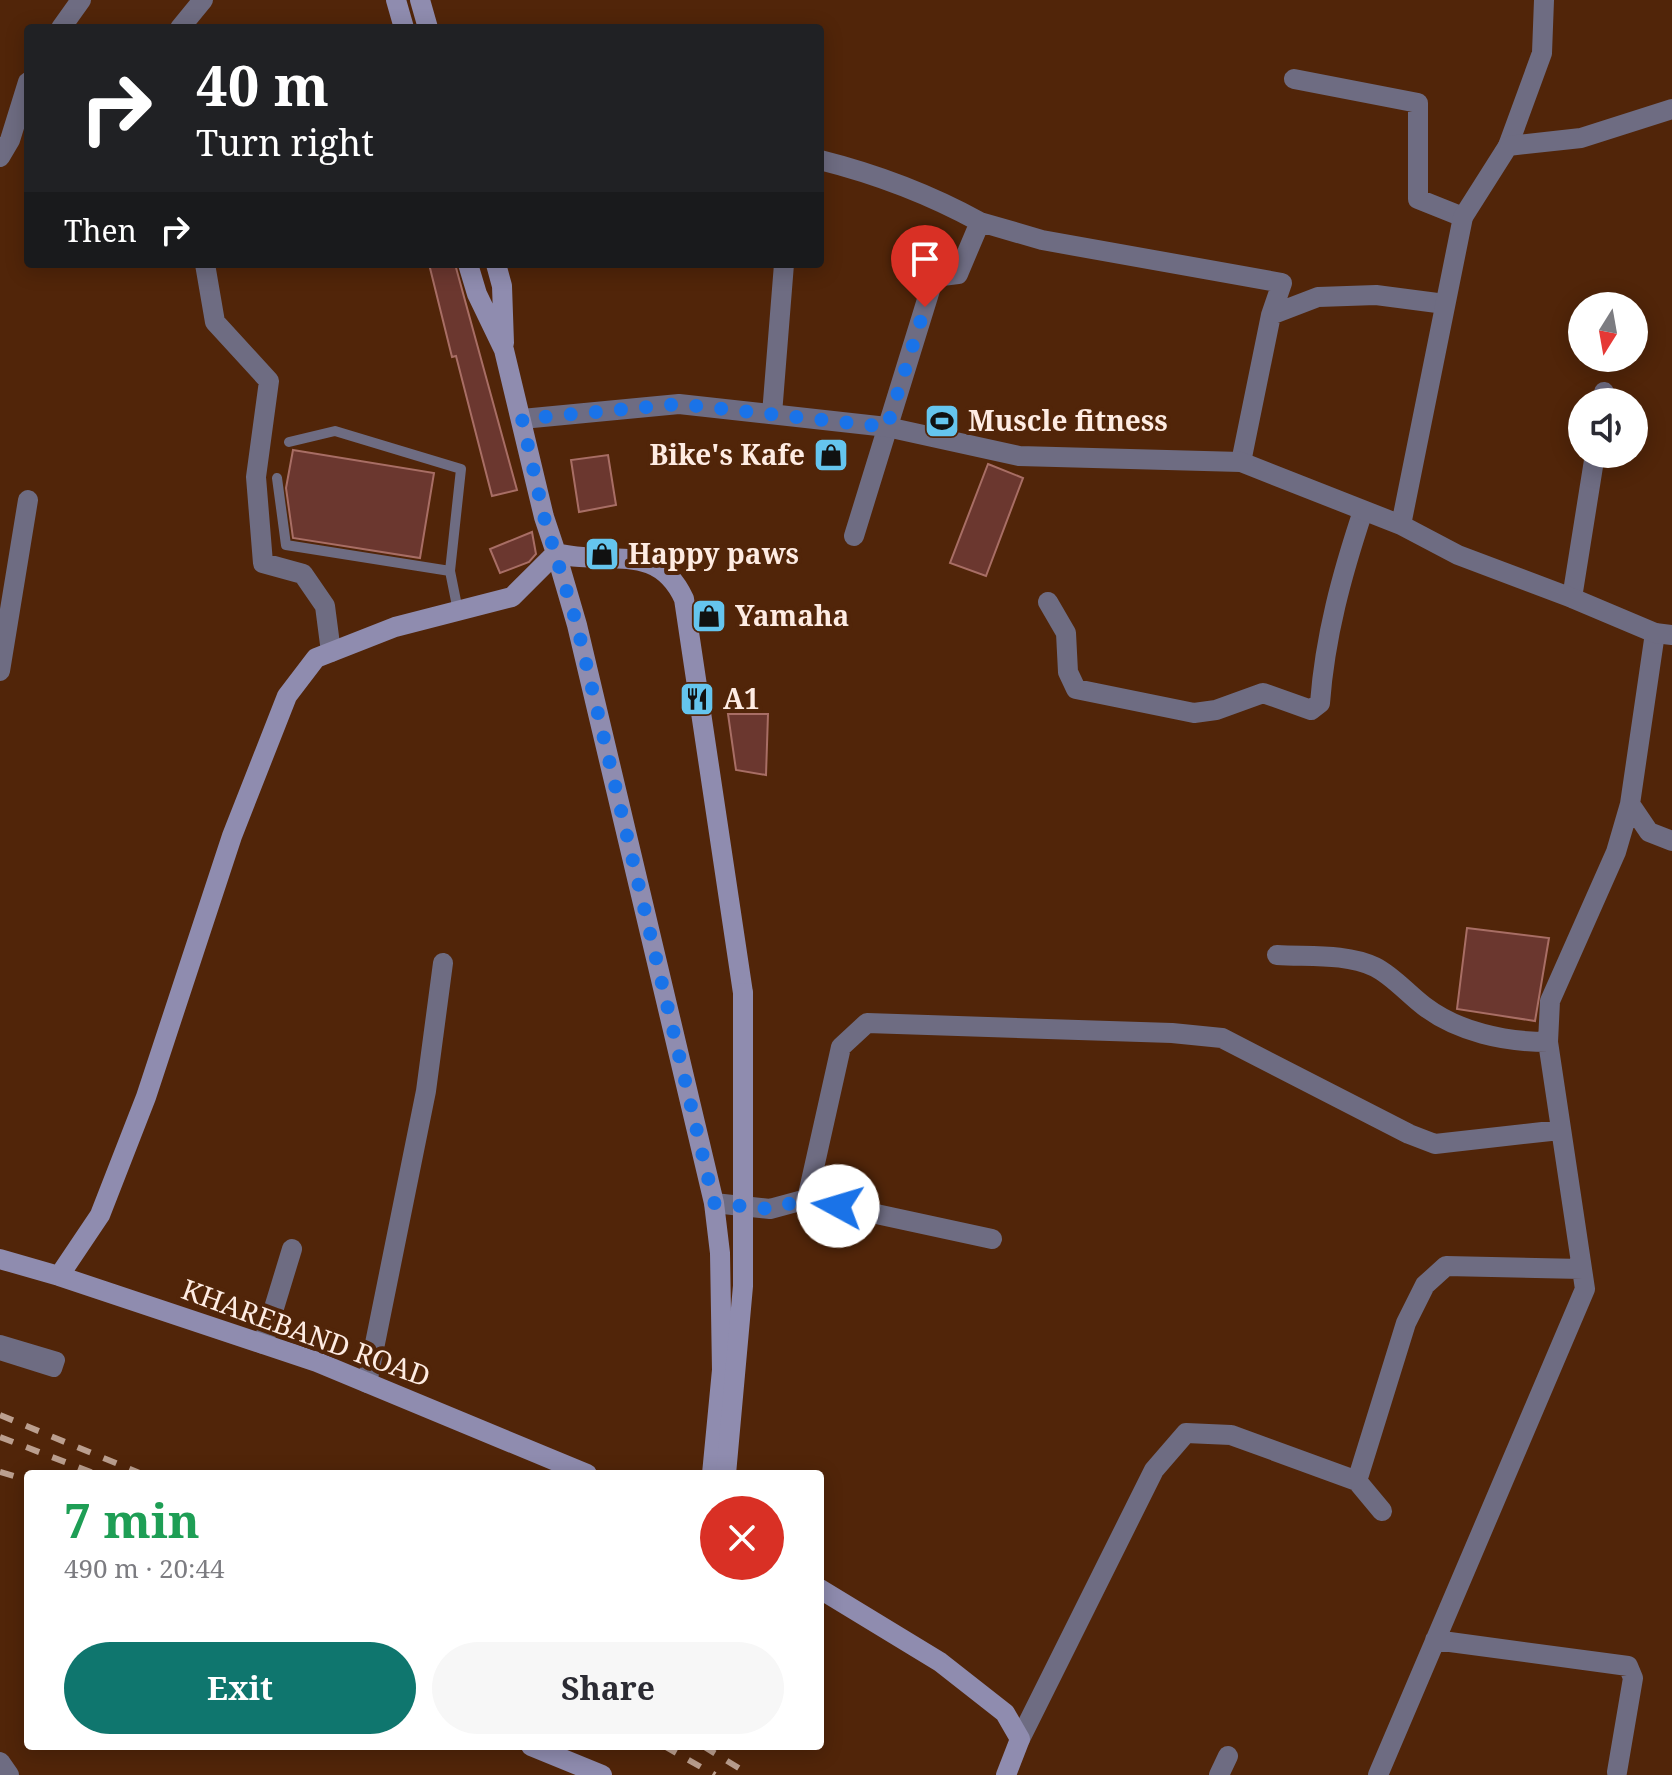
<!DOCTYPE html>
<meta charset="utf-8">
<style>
:root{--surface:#fff;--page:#f7f7f7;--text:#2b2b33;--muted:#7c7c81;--accent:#0f766e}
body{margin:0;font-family:"Noto Serif",serif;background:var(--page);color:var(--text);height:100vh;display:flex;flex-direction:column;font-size:30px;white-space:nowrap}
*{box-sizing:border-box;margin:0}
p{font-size:26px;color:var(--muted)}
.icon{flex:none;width:44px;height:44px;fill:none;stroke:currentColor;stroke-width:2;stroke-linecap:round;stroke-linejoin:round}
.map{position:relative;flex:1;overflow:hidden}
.drawer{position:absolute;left:24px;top:1470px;width:800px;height:280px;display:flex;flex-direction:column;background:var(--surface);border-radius:8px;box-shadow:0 4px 20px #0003}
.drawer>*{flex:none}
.guide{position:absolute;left:24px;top:24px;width:800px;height:244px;border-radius:8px;box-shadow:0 4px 20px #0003;background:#202124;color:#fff;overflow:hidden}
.needle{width:52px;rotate:191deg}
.fabs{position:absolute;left:1568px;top:292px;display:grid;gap:16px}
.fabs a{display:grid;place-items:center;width:80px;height:80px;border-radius:50%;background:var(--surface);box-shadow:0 4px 20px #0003;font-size:40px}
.pin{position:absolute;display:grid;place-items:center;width:68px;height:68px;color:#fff;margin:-82px -34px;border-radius:50% 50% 50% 0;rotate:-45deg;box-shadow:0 0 8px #0007}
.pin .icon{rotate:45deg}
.me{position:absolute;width:88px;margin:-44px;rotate:276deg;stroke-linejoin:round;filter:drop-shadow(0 0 6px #0008)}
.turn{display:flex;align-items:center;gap:28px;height:168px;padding:0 40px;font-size:36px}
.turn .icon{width:104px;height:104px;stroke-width:2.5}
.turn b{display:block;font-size:56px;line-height:68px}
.then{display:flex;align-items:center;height:76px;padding:0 40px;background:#0003;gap:16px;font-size:30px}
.round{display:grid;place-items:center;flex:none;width:84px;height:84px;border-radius:42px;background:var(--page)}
.overview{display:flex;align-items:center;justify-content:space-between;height:136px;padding:0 40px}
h1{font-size:48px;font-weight:700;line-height:60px;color:#1e9e55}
.primary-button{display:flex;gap:16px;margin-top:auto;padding:16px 40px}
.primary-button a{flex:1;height:92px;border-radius:48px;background:var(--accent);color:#fff;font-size:32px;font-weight:700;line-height:92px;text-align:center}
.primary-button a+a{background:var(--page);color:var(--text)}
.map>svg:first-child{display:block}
.building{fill:#6b372f;stroke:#a86e65;stroke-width:2}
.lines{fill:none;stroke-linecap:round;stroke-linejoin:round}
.service{stroke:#6e6c82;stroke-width:10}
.pedestrian{stroke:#6e6c82;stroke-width:16}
.minor{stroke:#6e6c82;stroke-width:20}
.tertiary{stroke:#6e6c82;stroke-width:20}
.secondary{stroke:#8f8caf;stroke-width:20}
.rail{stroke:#bb9f8f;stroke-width:6;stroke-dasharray:14 14;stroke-linecap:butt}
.secondary-bridge{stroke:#8f8caf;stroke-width:20}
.route{stroke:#1a73e8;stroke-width:14;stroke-dasharray:0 25.2}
.labels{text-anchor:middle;stroke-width:8;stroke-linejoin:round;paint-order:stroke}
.poi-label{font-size:28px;font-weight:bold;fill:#feece3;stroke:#512509;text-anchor:start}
.street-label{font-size:28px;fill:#feece3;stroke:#512509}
</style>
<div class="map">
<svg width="1672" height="1775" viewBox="0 0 1672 1775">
<rect width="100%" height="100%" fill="#512509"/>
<path class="building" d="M429,264H455L517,490L492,496L456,356L452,357Z
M293,450L434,473L420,558L293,538L286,488Z
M608,455L616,505L579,512L571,460Z
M988,464L1023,478L986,576L950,563Z
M532,532L536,554L529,562L500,573L490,549Z
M728,714H768L766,775L736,770Z
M1467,928L1549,938L1535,1021L1457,1009Z"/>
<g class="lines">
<path class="service" d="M289,442L335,431L461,469L450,571
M277,478L286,545L450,571L458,611"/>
<path class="pedestrian" d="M0,1343L57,1360L54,1369L0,1352"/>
<path class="minor" d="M61,28L81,0
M180,28L203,0
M1294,79L1418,103V199L1463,217
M1508,146L1542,53L1544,0
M0,157L10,140L28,82
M820,160C876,174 929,194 980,222L958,274L934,277L854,536
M980,222L1042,240L1282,283L1271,315L1241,462
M205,264L215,322L269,381L256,477L263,563L303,574L325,606L331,652
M1271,315L1318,297L1376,295L1445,304
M1603,402L1604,392
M772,414L784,264
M1572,598L1595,454
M1048,602L1066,633L1068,672L1076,689L1194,713L1216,710L1263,693L1311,710L1320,703C1325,636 1342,574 1363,511
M0,671L28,500
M1630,804L1649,832L1672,841
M1277,955C1308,957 1346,953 1375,967C1393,976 1408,994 1424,1006C1458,1032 1505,1042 1548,1042
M807,1199L992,1239
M714,1203L770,1209L807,1199L841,1047L867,1023L1172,1033L1222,1038L1409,1134L1435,1144L1560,1130
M263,1344L292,1249
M367,1383L426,1091L443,963
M1382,1511L1357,1481L1406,1323L1425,1285L1446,1266L1582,1269
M1435,1640L1628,1666L1633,1678L1617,1772
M1020,1739L1154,1470L1186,1433L1231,1435L1357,1481
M1219,1775L1228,1756
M1378,1775L1585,1289L1548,1042L1550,1001L1616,852L1630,804L1655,633"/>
<path class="tertiary" d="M522,419L679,404L887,427L1019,456L1241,462L1401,525L1458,555L1572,598L1655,633L1672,635
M1401,525L1463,217L1508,146L1581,138L1672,109
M0,1762L9,1775"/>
<path class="secondary" d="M396,0L404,28
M420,0L428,28
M468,264L477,294L504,350L544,517L556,553C606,567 657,540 684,599L743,993
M496,264L502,286L504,343
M0,1259L59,1276L317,1362L587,1474
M59,1276L100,1215L146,1097L232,836L287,696L316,658L395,627L512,597L556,553L577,625L714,1203L720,1253L722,1370L712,1474
M820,1589L940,1662L1005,1713L1020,1739L1006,1775
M531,1746L602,1775"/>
<path class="rail" d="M0,1415L142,1474
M0,1437L96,1474
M0,1472L28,1480
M664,1746L715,1775
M703,1746L750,1775"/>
<path class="secondary-bridge" d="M726,1474L743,1286V993"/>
</g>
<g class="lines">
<path class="route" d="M838,1206L807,1199L770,1209L714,1203L577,625L544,517L522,419L679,404L887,427L925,307"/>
</g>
<defs>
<g id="stadium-square" transform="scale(1.8)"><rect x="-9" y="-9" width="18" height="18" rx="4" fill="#65c5ee" stroke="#512509"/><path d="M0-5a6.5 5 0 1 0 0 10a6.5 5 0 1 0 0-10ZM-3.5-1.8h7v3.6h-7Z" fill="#111"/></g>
<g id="shop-square" transform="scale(1.8)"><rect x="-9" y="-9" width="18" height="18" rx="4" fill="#65c5ee" stroke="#512509"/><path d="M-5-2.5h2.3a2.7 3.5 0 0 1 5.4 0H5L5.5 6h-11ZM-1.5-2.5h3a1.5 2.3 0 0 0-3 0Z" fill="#111"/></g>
<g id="restaurant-square" transform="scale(1.8)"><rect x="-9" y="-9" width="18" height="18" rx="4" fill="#65c5ee" stroke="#512509"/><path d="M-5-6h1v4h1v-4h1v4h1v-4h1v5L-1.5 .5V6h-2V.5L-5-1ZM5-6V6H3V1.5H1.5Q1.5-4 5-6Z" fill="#111"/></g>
</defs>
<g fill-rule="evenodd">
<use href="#stadium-square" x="942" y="421"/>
<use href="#shop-square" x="831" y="455"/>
<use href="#shop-square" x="602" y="554"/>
<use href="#shop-square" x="709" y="616"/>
<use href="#restaurant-square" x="697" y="699"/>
</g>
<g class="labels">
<g class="poi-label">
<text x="968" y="431">Muscle fitness</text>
<text x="805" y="465" text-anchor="end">Bike's Kafe</text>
<text x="628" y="564">Happy paws</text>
<text x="735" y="626">Yamaha</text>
<text x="723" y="709">A1</text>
</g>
<g class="street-label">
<text transform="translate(306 1333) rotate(20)" y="10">KHAREBAND ROAD</text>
</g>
</g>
</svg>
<div class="fabs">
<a><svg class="needle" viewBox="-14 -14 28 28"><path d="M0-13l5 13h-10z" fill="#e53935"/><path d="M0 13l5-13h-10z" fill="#7c7c81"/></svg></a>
<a><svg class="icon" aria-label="sound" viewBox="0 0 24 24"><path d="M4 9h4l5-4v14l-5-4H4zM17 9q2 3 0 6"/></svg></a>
</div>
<div class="pin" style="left:925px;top:307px;background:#d93025"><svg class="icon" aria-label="arrive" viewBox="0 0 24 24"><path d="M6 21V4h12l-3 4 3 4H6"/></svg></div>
<svg class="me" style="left:838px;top:1206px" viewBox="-20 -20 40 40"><circle r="19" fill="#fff"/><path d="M0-13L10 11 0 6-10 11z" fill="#1a73e8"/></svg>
<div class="guide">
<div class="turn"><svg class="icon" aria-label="right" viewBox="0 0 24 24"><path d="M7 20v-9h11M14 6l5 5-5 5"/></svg><div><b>40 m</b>Turn right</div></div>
<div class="then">Then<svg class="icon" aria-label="right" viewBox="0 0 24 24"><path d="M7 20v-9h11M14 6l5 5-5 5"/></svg></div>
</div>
<section class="drawer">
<div class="overview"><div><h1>7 min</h1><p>490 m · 20:44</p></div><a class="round" style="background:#d93025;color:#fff"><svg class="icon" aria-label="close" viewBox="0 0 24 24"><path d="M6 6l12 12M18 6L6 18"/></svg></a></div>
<div class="primary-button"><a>Exit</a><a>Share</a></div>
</section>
</div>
